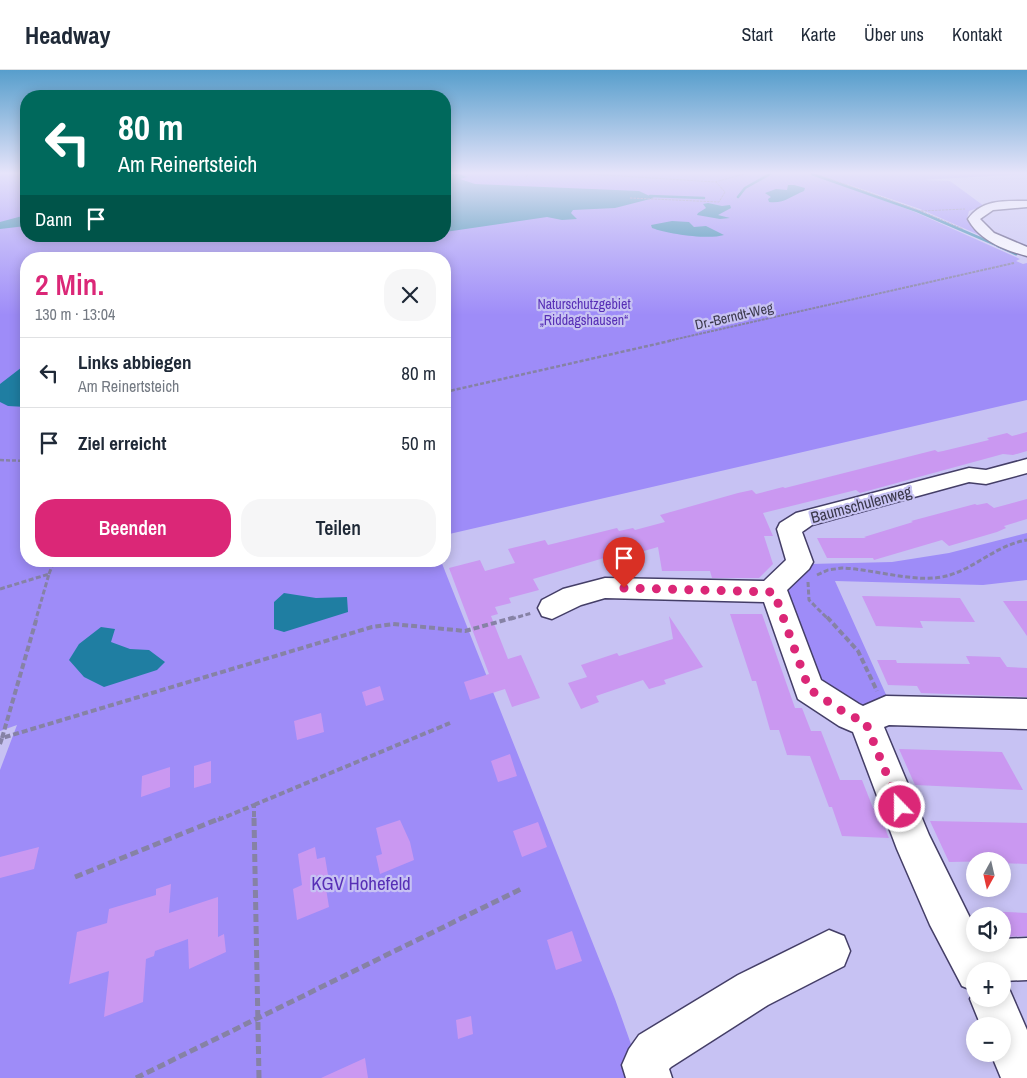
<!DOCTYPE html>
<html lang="de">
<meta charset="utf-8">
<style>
:root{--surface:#fff;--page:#f6f6f7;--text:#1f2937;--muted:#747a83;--line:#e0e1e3;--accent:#db2777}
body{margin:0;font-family:"Archivo Narrow",sans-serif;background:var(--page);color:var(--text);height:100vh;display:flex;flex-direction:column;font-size:19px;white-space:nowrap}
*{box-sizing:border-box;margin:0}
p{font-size:16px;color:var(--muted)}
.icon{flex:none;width:28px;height:28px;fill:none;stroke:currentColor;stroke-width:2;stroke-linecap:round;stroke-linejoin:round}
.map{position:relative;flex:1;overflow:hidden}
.details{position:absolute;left:20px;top:182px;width:431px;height:315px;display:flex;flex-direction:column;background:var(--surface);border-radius:20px;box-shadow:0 2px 12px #0003}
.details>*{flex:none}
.hud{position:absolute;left:20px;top:20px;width:431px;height:152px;border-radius:20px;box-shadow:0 2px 12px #0003;background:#00695c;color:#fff;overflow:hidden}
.needle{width:32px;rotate:188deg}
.buttons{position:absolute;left:966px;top:782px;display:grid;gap:10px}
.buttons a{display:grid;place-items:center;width:45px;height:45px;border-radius:50%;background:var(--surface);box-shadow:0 2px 12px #0003;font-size:25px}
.pin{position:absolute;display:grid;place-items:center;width:42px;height:42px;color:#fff;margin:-51px -21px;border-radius:50% 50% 50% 0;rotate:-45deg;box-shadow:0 0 5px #0007}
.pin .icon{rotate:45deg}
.me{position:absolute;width:55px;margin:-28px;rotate:338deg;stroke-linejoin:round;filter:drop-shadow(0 0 4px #0008)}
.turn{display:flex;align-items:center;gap:18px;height:105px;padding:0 15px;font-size:22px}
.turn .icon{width:65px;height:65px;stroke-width:2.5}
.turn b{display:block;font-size:35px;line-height:42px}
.then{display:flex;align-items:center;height:48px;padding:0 15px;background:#0003;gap:10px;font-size:19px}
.round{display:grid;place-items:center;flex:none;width:52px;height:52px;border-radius:20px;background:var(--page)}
.overview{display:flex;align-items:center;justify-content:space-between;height:85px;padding:0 15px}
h1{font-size:30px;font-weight:600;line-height:38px;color:var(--accent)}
.action{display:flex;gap:10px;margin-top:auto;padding:10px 15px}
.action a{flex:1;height:58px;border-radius:20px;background:var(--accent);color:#fff;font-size:20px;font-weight:600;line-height:58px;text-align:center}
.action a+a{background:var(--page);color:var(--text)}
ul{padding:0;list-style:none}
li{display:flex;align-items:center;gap:15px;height:70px;padding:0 15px;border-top:1px solid var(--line)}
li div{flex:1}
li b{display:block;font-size:19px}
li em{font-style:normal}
header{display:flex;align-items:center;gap:30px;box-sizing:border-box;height:70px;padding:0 25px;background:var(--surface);border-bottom:1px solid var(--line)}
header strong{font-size:24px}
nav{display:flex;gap:28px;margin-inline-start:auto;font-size:18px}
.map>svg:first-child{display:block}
.green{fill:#9e8cf8}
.water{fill:#1f7ea2}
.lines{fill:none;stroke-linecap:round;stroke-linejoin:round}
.stream-far1{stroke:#1f7ea2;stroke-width:2.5}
.stream{stroke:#1f7ea2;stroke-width:3}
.building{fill:#ca98f1}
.minor-casing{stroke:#443e67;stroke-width:3}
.path-far5{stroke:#8682a5;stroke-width:1;stroke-dasharray:2.5 1;stroke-linecap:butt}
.path-far4{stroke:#8682a5;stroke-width:2;stroke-dasharray:3 1;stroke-linecap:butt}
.path-far3{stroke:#8682a5;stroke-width:2.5;stroke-dasharray:4 2;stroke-linecap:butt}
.path-far2{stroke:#8682a5;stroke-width:3;stroke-dasharray:5 2.5;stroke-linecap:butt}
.path-far1{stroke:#8682a5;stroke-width:4;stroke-dasharray:6 3;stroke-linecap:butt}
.path{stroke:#8682a5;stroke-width:5;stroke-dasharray:8 4;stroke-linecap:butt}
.minor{fill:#fff;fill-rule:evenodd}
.route{stroke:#db2777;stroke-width:9;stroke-dasharray:0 16.2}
.labels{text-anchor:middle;stroke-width:4.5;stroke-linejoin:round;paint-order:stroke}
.far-park-label{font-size:14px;fill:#572fb6;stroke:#c7c2f3}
.far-street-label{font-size:14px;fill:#3b394c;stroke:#c7c2f3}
.street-label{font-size:16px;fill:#3b394c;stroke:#c7c2f3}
.near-park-label{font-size:19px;fill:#572fb6;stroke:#c7c2f3}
</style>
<header>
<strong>Headway</strong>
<nav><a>Start</a><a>Karte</a><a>Über uns</a><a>Kontakt</a></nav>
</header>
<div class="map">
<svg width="1027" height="1008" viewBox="0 0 1027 1008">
<rect width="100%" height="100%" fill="#c7c2f3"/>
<path class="green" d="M0,104H26V166H445V104H1027L921,110L950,111L984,136L969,141L967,149C977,168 1006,176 1025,185L920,139L847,114H840L915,142L1020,189L1016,191L1023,194L1027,193V330L445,465V189H26V491H441L615,929L643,1008H0V700L17,655L0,661Z
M1027,463V510L983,515L835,511L888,629L874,630L871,636L847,635L818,615L783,522L810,494L892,492L949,483Z"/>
<path class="water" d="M445,104H459L467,107L460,109L475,114L639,121L654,128L615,138L573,140L571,143L577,149L562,150L547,147L445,162Z
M788,115H794L805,118L804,121C791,126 784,134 769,132L768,129L771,127L765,123L776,119L787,120Z
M708,133L722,136L730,135L731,138L718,145L730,148L720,149L697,145L698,143L706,138L703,134Z
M26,145V156L0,159V152Z
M672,151L689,152L694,157L706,156L724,165C708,170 668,164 652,158L651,155Z
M26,294V337L8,336L0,332V314Z
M284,523L316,528L347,527L348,542L284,562L274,559V532Z
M101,557L115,559L111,572L130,579L149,580L165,592L157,600L104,617L84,607L69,590L79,574Z"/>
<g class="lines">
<path class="stream-far1" d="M812,104L917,141L1001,177
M650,126L704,128
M738,127L745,118L770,104"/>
<path class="stream" d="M998,176L1016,184"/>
</g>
<path class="building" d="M1027,362V381L1013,385L1003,384L860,423L856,420L763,443L773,466H764L773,494L759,508H712L710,501H662L658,477L616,489L614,485L533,509L539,520L509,528L511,533L495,537L498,544L491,546L508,589L521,585L540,628L512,637L505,619L470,630L464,612L489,604L449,498L480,490L485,501L515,493L508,479L545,470L548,475L617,458L619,461L633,458L635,460L665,452L660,445L738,423L752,420L756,424L783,417L785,418L935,380L938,382L943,381L989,370L987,368L1007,363L1012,366Z
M1027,429V449L1004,456L1006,458L997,462L949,476L942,470L874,490L873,488H827L817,468H866L864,467L913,452L911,451L975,434L977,435L987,433L994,438Z
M862,526L960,528L975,552L920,551L923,558L876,556Z
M1003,531H1027V566Z
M730,544H762L795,638H802L811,661H821L840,710H862L873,738H877L889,768L842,766L832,737H829L810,686L787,685L779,660H770L756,611H752Z
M669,546L703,597L664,610L666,614L649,619L643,610L596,626L599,632L581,639L568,613L587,607L581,595L617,583L619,586L673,569Z
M966,586L1000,587L1007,597L1027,598V627L921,623L917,616L888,615L877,590H896L897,593L970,594Z
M380,616L384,630L366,636L362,622Z
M321,643L324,662L297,670L294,651Z
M899,679L1002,682L1023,720L915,715Z
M510,684L517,706L498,712L491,691Z
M211,691V713L194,718V696Z
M170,697V717L141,727L142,706Z
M400,750L410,772L414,790L380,804L376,786L382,784L376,758Z
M930,751L1027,753V794L1002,793V791L949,792Z
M538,752L547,777L522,787L513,761Z
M39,777L34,799L0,808V787Z
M315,777L317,789L325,787L328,805L324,806L329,837L297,850L293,819L302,815L298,784Z
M171,814L169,843L218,827V867L224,864L226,882L189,899L188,869L155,881L154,886L146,889L143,932L104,947L109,901L69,914L77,862L107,853L109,839L156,825V819Z
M983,841L1027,843V866L1002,867V846H986Z
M572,861L582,891L556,900L547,870Z
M471,946L473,964L458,969L456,950Z
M365,988L368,1008H321Z"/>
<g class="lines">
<g class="minor-casing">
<path id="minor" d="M1027,131V137L993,140L980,149L994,163L1027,177V186C1004,180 979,170 968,149C982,129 1005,131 1027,131Z
M1027,389V403L986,414L969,412L812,455L802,462L813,492L809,499L787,520L821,610L859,634L863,636L886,626L1027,629V659L889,655L884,657L929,765L975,858V874H1002V869L1027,868V910L1002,911V901H975V929H1002V912L1007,914L1027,960V1008H1001L991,984H1002V956H981L970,929L974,921L962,916L930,855L897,779L853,662L839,656L798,629L764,532L605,528L581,535L552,549L542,546L538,538L542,530L563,519L605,508L764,511L786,490L777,459L780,453L796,443L969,398L986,400Z
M829,860L844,866L850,881L844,896L768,935L671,997L669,999L672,1008H626L622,995L629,979L639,965L738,905Z"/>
</g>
<path class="path-far5" d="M589,104L715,112L744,104
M816,104L921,141L963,159
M526,107L528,104
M630,128L719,132L725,122L716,112
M921,141L965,139"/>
<path class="path-far4" d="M668,271L1014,193"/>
<path class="path-far3" d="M445,322L674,270
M0,390L26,391"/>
<path class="path-far2" d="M49,504L54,491
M817,505L828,500L842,498C875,499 919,515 950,505C978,496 997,475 1027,470
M808,512L809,530L828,549
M0,519L49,504L36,549
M511,549L532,543"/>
<path class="path-far1" d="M827,547L858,581L877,621
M2,668L37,547
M0,674L2,668L372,557L393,554L465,561L516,547
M254,735L450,653
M218,750L254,735V750"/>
<path class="path" d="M254,748L259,1008
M75,807L221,748
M136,1008L523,818"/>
<use href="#minor" class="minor"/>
</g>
<linearGradient id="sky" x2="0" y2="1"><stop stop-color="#579ecc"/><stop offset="0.42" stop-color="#e6e4fa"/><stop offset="1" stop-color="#e6e4fa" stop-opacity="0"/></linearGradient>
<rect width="1027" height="245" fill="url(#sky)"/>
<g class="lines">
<path class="route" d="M624,518L774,522L809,619L850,646L865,651L900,737"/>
</g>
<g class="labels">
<g class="far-park-label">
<text x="584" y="239">Naturschutzgebiet<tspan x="584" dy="16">„Riddagshausen“</tspan></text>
</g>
<g class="far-street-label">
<text transform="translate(734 246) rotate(-13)" y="5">Dr.-Berndt-Weg</text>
</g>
<g class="street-label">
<text transform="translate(861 434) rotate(-15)" y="6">Baumschulenweg</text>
</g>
<g class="near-park-label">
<text x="361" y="820">KGV Hohefeld</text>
</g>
</g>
</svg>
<div class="buttons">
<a><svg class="needle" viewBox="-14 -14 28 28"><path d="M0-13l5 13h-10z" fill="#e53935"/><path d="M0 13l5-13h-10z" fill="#747a83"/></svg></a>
<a><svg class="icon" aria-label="sound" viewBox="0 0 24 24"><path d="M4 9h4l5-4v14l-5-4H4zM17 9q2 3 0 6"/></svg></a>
<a>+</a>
<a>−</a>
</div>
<div class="pin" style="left:624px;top:518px;background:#d93025"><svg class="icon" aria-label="arrive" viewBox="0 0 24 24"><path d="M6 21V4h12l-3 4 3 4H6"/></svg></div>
<svg class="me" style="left:900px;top:737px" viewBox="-20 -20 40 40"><circle r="17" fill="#db2777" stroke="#fff" stroke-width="3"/><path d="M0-11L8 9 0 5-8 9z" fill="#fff"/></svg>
<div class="hud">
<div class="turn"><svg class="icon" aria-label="left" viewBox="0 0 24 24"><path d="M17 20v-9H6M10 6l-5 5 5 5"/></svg><div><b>80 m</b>Am Reinertsteich</div></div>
<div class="then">Dann<svg class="icon" aria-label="arrive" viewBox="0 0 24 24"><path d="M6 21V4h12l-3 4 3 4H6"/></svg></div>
</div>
<section class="details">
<div class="overview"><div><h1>2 Min.</h1><p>130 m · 13:04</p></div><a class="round"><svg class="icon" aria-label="close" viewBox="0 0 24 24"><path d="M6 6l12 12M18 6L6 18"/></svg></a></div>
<ul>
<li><svg class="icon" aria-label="left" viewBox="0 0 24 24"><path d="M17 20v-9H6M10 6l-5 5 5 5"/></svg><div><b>Links abbiegen</b><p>Am Reinertsteich</p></div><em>80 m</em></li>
<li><svg class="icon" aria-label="arrive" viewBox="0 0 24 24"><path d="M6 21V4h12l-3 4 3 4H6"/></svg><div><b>Ziel erreicht</b></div><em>50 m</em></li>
</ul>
<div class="action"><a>Beenden</a><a>Teilen</a></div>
</section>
</div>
